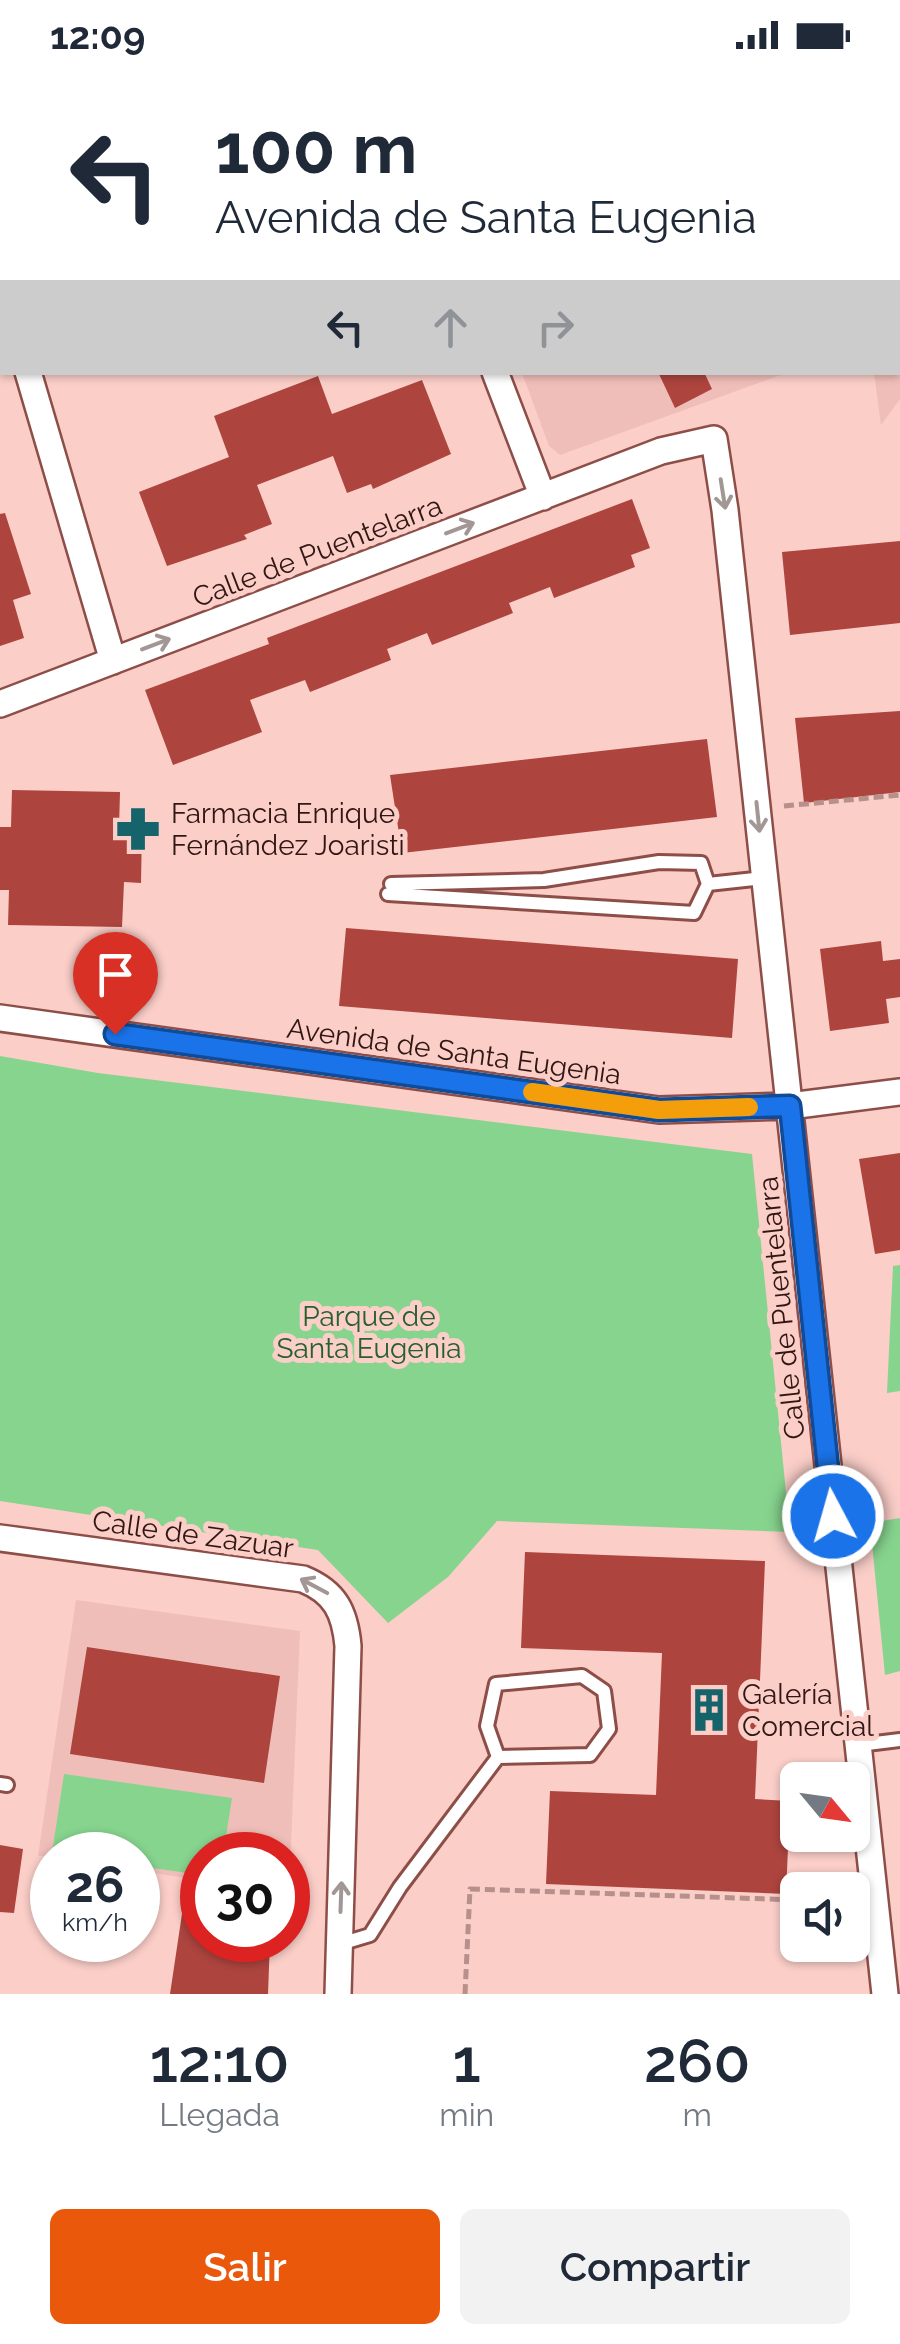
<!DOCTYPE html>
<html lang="es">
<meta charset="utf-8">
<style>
:root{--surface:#fff;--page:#f2f2f3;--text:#1f2937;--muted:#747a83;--accent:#ea580c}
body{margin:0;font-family:Raleway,sans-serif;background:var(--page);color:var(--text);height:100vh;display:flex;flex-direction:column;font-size:38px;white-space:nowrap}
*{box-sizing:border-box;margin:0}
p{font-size:32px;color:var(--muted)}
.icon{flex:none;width:55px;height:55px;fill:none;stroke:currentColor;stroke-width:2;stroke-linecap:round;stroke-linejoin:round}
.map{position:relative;height:1924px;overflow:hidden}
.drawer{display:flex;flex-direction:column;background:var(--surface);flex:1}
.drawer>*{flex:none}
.banner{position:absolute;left:0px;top:0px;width:900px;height:305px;box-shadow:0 2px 8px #0004;background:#fff;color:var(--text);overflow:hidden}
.needle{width:65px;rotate:119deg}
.tools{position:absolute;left:780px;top:1692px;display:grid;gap:20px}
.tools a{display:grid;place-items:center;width:90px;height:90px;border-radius:15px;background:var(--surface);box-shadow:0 2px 8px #0004;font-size:50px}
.speed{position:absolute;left:30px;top:1762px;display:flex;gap:20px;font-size:50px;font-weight:700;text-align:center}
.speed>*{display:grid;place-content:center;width:130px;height:130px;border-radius:50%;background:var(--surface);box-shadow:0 2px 8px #0004;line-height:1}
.speed small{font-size:25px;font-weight:400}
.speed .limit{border:15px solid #d22;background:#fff;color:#111}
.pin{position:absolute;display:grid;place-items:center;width:85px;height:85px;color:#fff;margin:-102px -42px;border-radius:50% 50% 50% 0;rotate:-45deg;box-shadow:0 0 10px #0007}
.pin .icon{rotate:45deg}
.me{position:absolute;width:110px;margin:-55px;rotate:354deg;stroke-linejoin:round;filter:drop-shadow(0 0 8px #0008)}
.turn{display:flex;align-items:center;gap:35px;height:210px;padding:0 50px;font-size:45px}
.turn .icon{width:130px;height:130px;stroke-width:2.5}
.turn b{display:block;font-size:70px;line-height:85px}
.lanes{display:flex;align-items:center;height:95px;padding:0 50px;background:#0003;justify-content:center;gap:50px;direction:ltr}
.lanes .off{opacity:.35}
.eta{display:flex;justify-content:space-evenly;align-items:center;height:170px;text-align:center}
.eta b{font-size:60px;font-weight:600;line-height:70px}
.action{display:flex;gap:20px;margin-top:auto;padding:20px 50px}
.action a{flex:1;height:115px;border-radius:15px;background:var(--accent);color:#fff;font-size:40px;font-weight:600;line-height:115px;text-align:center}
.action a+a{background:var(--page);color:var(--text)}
.status{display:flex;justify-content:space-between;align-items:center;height:70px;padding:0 50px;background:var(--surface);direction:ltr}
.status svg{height:28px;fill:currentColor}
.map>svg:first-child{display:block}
.built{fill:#f0beb8}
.green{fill:#87d48e}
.building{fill:#ad443e}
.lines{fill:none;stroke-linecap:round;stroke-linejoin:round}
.service-casing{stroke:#8e4e48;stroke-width:18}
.minor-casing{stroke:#8e4e48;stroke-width:30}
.path{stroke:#b6908b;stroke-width:5;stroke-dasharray:10 5;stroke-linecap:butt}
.service{stroke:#fff;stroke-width:12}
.minor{stroke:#fff;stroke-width:25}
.oneway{stroke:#a29795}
.route-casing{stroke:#114b97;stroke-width:25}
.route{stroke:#1a73e8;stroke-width:18}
.slow{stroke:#f59e0b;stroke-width:18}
.labels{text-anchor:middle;stroke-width:10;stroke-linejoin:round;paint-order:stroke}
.street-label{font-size:28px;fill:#311714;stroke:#fbcec8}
.poi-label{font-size:28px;fill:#311714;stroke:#fbcec8;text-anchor:start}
.park-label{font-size:28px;fill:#25612e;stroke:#fbcec8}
</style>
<div class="status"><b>12:09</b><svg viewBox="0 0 49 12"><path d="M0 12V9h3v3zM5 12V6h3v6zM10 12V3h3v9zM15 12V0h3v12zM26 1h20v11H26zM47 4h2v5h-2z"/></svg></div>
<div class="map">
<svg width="900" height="1924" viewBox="0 0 900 1924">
<rect width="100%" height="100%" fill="#fbcec8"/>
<path class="built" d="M840,0H900V329L881,355L874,303L898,302V2Z
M522,303H786L560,385L549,376Z
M76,1530L300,1561L289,1823L288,1785H202V1810L138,1801V1785L38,1786Z"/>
<path class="green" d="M0,986L98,1003L752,1084L790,1462L497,1451L448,1507L388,1553L318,1480L0,1431Z
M900,1195V1321L887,1323L893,1196Z
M900,1448V1601L885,1605L870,1453Z
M64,1704L232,1728L223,1785H202V1805L138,1796V1785L52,1783Z"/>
<path class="building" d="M658,302H704L712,319L675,338Z
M318,306L332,344L422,310L451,384L373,419L371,414L347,423L333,386L257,415L272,454L244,465L247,469L167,496L139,422L229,387L214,346Z
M632,429L650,478L631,485L635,497L554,528L550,517L509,533L513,543L432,575L427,563L387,579L391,590L310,622L305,610L250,630L262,662L173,695L145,620L269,574L267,568Z
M5,443L31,524L13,530L24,568L0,576V444Z
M900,471V553L790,565L782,482Z
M900,641V722L804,733L795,648Z
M707,669L717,747L402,783L390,705Z
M12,720L120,722L119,758H142L141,813L124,812L122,857L8,855L9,820H0V757H11Z
M346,858L738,889L732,968L339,936Z
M881,871L883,891L900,889V927L886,929L889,953L830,961L820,879Z
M900,1083V1180L875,1184L859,1089Z
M525,1482L765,1491L755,1729L790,1731L786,1824L546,1814L550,1721L656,1725L662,1583L521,1578Z
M87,1577L280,1606L264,1713L70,1684Z
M0,1775L23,1779L14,1843L0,1842Z
M189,1797L202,1798V1870H270L268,1924H170Z"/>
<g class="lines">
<g class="service-casing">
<path id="service" d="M391,814L544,810L659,792L701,793L708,814
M388,824L694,843L708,814L764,808
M582,1606L604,1621L609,1659L590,1685L498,1687L487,1656L496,1614Z
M859,1675L900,1670
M0,1714L7,1715
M340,1874L370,1865L400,1817L498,1687"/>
</g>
<g class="minor-casing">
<path id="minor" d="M382,0L383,2
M468,0L478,2
M809,2L810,0
M0,205L2,214
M28,302L113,591
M495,302L543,427
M0,634L661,381L714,369L725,440L885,1924
M0,948L659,1040L790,1036L900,1022
M0,1468L303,1509C335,1522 345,1542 348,1576L338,1924"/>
</g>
<path class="path" d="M784,736L900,725
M465,1924L470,1819L798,1830"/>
<use href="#service" class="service"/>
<use href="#minor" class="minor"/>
</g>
<defs><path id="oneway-shaft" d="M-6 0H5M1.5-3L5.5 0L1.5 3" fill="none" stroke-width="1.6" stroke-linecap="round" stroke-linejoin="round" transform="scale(2.5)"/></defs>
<g class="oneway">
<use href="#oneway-shaft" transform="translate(723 424) rotate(81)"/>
<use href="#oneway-shaft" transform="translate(460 458) rotate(-21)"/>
<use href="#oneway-shaft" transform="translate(156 574) rotate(-21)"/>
<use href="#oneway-shaft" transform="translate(758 747) rotate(84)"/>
<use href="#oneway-shaft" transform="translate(314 1516) rotate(-152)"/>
<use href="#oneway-shaft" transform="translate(341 1827) rotate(-88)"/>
</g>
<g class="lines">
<g class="route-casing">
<path id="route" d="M115,964L659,1040L790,1036L833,1446"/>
</g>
<use href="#route" class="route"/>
<path class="slow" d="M532,1022L659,1040L749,1037"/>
</g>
<defs>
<g id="pharmacy-bare" transform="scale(3.45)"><path d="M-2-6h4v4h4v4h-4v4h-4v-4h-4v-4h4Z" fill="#15636b" stroke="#fbcec8" stroke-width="2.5" paint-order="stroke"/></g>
<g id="building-bare" transform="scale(3.45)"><path d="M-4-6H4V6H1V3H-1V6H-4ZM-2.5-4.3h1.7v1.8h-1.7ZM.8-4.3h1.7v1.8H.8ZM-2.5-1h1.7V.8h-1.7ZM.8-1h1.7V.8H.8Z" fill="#15636b" stroke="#fbcec8" stroke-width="2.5" paint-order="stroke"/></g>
</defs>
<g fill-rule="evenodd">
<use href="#pharmacy-bare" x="138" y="759"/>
<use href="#building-bare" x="709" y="1640"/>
</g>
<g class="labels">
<g class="street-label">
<text transform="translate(317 481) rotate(-21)" y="10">Calle de Puentelarra</text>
<text transform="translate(454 981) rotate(8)" y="10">Avenida de Santa Eugenia</text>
<text transform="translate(781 1238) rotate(-96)" y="10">Calle de Puentelarra</text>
<text transform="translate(193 1464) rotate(8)" y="10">Calle de Zazuar</text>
</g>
<g class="poi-label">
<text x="171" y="753">Farmacia Enrique<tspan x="171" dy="32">Fernández Joaristi</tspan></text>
<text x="742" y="1634">Galería<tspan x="742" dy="32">Comercial</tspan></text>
</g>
<g class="park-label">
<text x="369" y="1256">Parque de<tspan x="369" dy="32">Santa Eugenia</tspan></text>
</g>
</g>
</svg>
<div class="tools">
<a><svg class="needle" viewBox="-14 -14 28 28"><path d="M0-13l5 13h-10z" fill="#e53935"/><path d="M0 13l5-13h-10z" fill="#747a83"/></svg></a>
<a><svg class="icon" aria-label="sound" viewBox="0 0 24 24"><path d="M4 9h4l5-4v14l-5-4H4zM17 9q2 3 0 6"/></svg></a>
</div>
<div class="speed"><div>26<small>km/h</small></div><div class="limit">30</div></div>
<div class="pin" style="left:115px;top:964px;background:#d93025"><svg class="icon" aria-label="arrive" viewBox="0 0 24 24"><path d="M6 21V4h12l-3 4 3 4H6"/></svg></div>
<svg class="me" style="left:833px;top:1446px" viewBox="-20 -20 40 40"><circle r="17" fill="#1a73e8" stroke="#fff" stroke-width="3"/><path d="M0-11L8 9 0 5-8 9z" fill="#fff"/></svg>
<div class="banner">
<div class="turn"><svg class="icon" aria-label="left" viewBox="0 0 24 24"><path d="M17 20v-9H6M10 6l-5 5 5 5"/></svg><div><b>100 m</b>Avenida de Santa Eugenia</div></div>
<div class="lanes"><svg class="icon" aria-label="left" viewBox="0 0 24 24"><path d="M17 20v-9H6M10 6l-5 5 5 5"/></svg><svg class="icon off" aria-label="ahead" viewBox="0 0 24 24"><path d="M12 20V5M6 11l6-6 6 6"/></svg><svg class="icon off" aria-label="right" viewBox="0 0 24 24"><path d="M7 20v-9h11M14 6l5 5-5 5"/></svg></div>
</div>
</div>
<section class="drawer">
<div class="eta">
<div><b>12:10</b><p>Llegada</p></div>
<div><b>1</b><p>min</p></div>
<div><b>260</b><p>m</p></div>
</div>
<div class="action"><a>Salir</a><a>Compartir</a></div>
</section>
